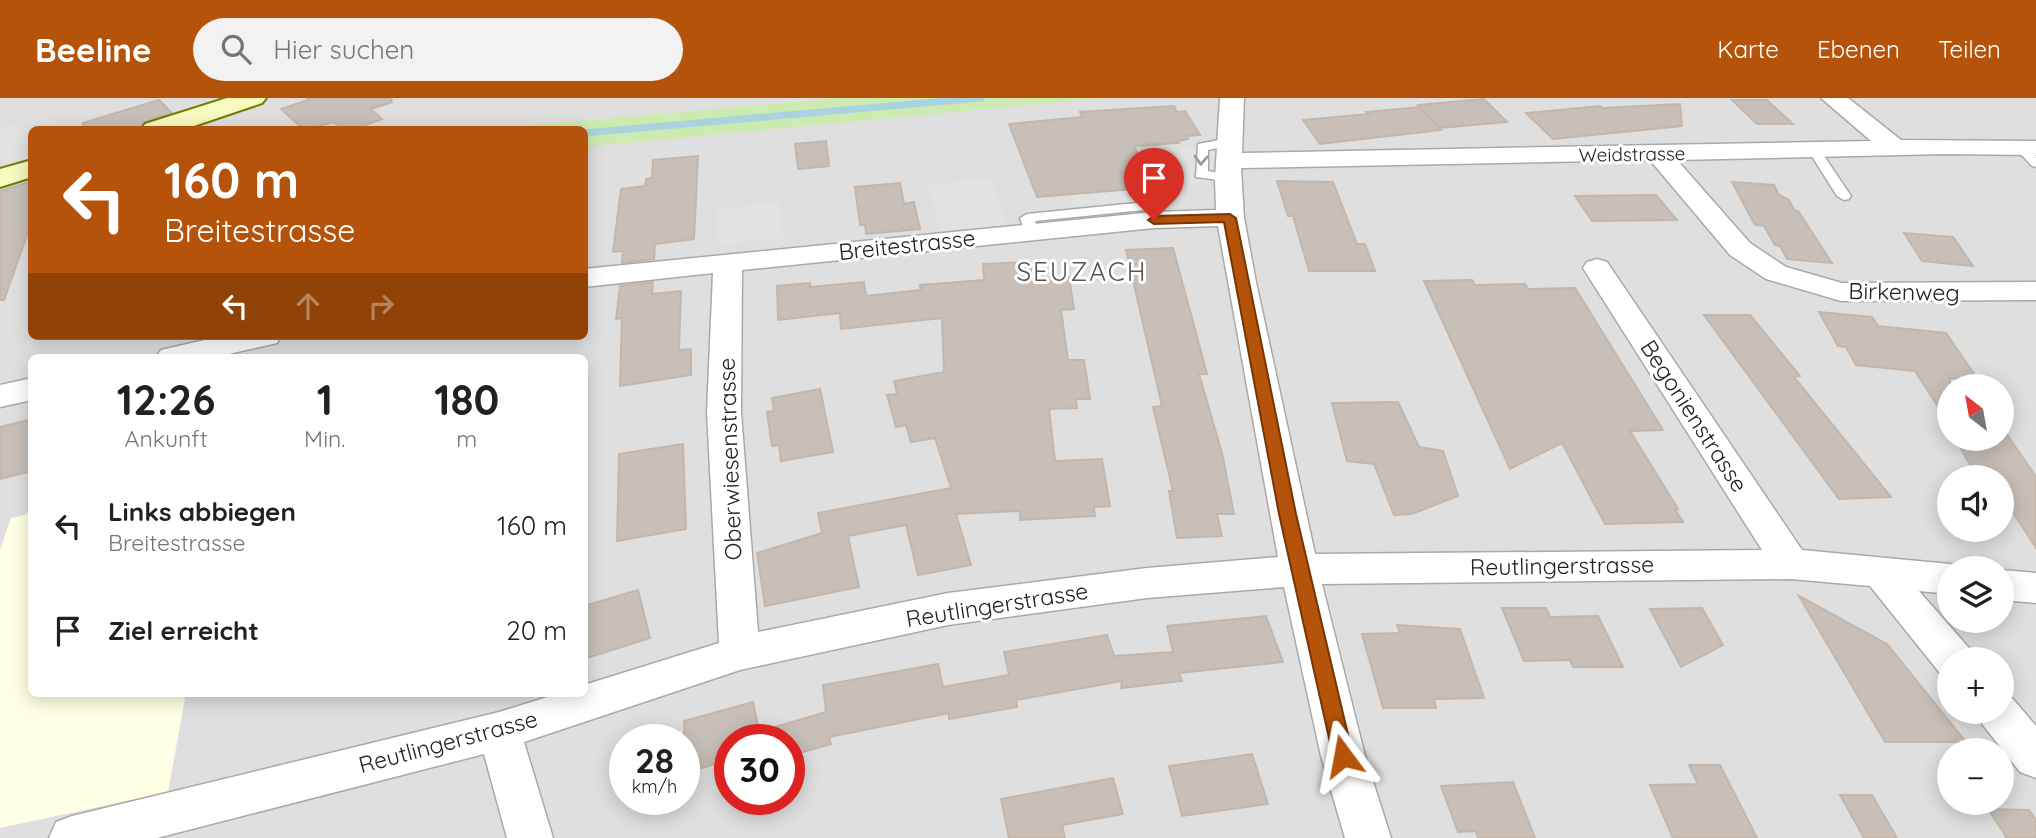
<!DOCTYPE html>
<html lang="de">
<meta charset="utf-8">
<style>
:root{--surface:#fff;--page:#f2f2f2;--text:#202124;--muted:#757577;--accent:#b45309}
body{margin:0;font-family:Quicksand,sans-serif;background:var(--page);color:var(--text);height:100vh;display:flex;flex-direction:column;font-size:26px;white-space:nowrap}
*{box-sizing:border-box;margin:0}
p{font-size:23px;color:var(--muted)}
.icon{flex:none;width:38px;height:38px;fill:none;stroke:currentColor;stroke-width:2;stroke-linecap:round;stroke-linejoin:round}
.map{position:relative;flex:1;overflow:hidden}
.details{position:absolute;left:28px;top:256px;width:560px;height:343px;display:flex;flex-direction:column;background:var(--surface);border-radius:10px;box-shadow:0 4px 18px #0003}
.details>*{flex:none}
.banner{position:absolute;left:28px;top:28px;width:560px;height:214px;border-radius:10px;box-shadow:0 4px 18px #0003;background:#b45309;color:#fff;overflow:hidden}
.needle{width:46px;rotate:329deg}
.fabs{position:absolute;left:1937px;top:276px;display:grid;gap:14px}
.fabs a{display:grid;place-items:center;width:77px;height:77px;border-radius:50%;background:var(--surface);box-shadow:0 4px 18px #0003;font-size:35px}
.speed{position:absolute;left:609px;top:626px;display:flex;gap:14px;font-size:35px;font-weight:700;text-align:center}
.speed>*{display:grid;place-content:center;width:91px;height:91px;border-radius:50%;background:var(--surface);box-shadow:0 4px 18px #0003;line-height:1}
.speed small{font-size:18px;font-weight:400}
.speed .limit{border:10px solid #d22;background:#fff;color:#111}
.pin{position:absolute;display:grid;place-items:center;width:60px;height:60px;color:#fff;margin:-72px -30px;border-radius:50% 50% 50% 0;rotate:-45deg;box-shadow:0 0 7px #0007}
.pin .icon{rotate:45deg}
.me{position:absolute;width:77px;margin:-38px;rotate:347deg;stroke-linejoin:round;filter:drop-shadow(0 0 5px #0008)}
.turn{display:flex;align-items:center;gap:24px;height:147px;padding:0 21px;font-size:32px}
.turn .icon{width:91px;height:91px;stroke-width:2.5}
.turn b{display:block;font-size:49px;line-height:60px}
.lanes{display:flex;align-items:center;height:66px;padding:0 21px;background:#0003;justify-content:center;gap:35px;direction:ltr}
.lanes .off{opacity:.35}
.eta{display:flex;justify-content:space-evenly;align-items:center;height:119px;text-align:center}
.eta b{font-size:42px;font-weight:700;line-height:49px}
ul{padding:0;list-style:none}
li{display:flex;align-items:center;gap:21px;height:105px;padding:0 21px}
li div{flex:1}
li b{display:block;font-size:26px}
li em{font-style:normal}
header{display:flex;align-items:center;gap:42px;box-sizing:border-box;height:98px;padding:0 35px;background:var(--accent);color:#fff}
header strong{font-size:33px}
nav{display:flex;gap:38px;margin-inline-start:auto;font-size:24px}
.search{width:490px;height:63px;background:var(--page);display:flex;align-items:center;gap:18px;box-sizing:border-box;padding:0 24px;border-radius:38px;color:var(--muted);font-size:26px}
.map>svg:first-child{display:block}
.residential{fill:#e0dfdf;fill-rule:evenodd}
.education{fill:#ffffe5}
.grass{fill:#cdebb0}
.parking{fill:#e2e2e2}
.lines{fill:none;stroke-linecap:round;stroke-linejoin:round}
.stream{stroke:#aad3df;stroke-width:7}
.building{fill:#c7bfb8;stroke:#c4b6ab;stroke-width:2}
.service-casing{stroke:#a9a9a9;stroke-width:3}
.minor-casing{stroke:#a9a9a9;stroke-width:3}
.secondary-casing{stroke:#707d05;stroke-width:4}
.service{fill:#fff;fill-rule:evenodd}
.minor{fill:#fff;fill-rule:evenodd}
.secondary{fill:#f7fabf;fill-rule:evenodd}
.oneway{stroke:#9c9c9c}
.route{fill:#b45309;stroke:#753606;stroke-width:2}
.labels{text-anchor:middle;stroke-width:6;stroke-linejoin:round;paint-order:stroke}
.far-street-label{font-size:19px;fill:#222;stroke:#fff}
.street-label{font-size:23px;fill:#222;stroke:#fff}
.quarter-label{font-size:26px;letter-spacing:2px;fill:#555;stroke:#fff}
</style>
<header>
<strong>Beeline</strong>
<div class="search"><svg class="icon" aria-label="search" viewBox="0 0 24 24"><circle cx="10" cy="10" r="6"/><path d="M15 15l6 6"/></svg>Hier suchen</div>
<nav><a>Karte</a><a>Ebenen</a><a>Teilen</a></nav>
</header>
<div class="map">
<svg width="2036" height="740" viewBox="0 0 2036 740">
<rect width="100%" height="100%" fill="#f2efe9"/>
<path class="residential" d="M0,0H2036V740H0ZM32,32H584V238H32ZM32,259H584V595H32ZM1950,289H2002V341H1950ZM1950,380H2002V432H1950ZM1950,471H2002V523H1950ZM1950,562H2002V614H1950ZM625,642H684V702H625ZM730,642H789V702H730ZM1950,653H2002V705H1950Z"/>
<path class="education" d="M31,415L32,595H186L168,694L0,730V452L11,420Z"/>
<path class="grass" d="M839,0H1104L585,49L584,32L487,31Z"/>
<path class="parking" d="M48,18L59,31L32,32L31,61L6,69L0,60V31Z
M1214,47L1212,83L1183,85L1182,82H1177V50Z
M991,80L1007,127L940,133L928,86Z
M1145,90L1150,101L1075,108L1071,96Z
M780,104L783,140L718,147L717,111Z"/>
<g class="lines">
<path class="stream" d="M584,35L981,0"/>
</g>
<path class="building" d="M306,0H391L392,4L371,11L382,21L351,32H342L334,24L304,32L281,11L308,2Z
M1484,1L1507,24L1440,30L1418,7Z
M159,2L172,15L144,24L139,32H84L83,25Z
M1732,2H1767L1793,26H1757Z
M1680,6L1682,28L1553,41L1526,15L1600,8L1602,10Z
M1174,8L1177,14L1185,13L1200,37L1187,38L1188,41L1177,43L1179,45L1134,48L1145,72L1137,73L1145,90L1037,99L1009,26L1082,19L1080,14Z
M1420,9L1441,32L1320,46L1303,22L1368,16L1369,18L1366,14Z
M826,43L829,68L798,71L795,46Z
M698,58L694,141L655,146L654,161L622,165L623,153L613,154L621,91L645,88L646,81L652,80L653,62Z
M32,83V123L4,202H0V93Z
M1277,83L1333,84L1357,146H1365L1375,173H1309L1293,118H1288Z
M1732,84L1774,87L1779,97L1789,102L1794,112L1798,113L1832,165L1787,161L1780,148L1775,147L1764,128L1755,127Z
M900,85L904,106L914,104L920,131L866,136L865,127H860L855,89Z
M1656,97L1677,122L1592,123L1575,98Z
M1904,135L1953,139L1973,168L1922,163Z
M1173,150L1207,276H1199L1222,355L1234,416H1217L1222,438L1177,440L1169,393H1173L1153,309L1162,308L1126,152Z
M1030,164L1032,180L1069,179L1074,211L1061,212L1068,262H1084L1090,301H1076L1077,310L1049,311L1055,363L1102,361L1110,408L1094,409L1095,418L1020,422V413L956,416L971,467L918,477L906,427L848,438L859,489L765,508L757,455L822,435L818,415L951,390L935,340L911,344L906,327L896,329L887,297L897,296L894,283L944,274L942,220L841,231L840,215L778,222L777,188L810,185V189L864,184L866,198L921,192L920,187L984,182L983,166Z
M1472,182L1475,187L1525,186L1528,191L1575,190L1663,332L1630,333L1678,411H1675L1683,424L1605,426L1562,345L1510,371L1424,183Z
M653,184L652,196L681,193L679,252L691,251V277L620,288L622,220L616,221L620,188Z
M1819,214L1872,219L1878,228L1946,235L1979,283L1950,280V327L1915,273L1856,267L1846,249L1838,248Z
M1704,217H1750L1800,278L1794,279L1891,399L1839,401Z
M820,291L833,354L781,363L779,347L772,348L767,314L774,313L772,300Z
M1398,304L1419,349L1443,353L1458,398L1412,416L1394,417L1374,366L1347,363L1332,305Z
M32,321V362L28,374L0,381V329Z
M2002,329L2036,379V450L2002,397V380H1978L1955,341H2002Z
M683,346L686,431L617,443L619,356Z
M638,492L650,540L584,561V508Z
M1799,498L1887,546L1966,644H1885Z
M1502,510H1546L1550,519L1598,518L1623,569H1573L1570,562L1524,563Z
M1702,510L1723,547L1681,569L1650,511Z
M1266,518L1283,564L1179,575L1182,583L1121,590L1122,583L1016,602L1017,609L949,621V615L829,639L831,646L789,658V642H775L772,630L826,614L823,587L938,566L943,589L1009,577L1004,554L1107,537L1114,558L1173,554L1167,528Z
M1397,527L1460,531L1484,600L1434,601L1436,610H1383L1362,536L1400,535Z
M753,604L761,642H730V662L684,675V623Z
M1252,656L1268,706L1182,718L1169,668Z
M1689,667H1720L1757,740H1673L1650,687L1698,686Z
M1113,680L1123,716L1062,727L1065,740H1009L1001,701Z
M1513,684L1535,740H1478L1476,733L1458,734L1441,688Z
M1840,697H1872L1897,740H1864Z
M1988,711L2029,712L2036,722V740H2007Z"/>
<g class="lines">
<g class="service-casing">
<path id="service" d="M1230,40L1236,44L1234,47L1208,52V73L1233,78V84L1196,79L1198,46Z
M2021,46L2036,58V69L2032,68L2015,50Z
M1814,48L1818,49L1851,98L1849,101L1844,102L1837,98L1808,52Z
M1147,104L1172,118V124H1162L1144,112L1035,123L1039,134L1032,138L1025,134L1020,120L1027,116Z"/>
</g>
<g class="minor-casing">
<path id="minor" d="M1220,0H1244L1242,55L1871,43L1821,0H1848L1901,42L2036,43V57L1944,56L1677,62L1750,145L1786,169L1842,185L2036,184V202L1841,203L1766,181L1730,157L1650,62L1241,70L1244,120L1256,184L1315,456L1762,452L1583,170L1587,164L1597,161L1607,164L1802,452L1950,466L1964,470L1950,471V496L1919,493L1969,550L1974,562H1950V577L1939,574L1870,488L1791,481L1322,486L1365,658L1391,740H1345L1321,658L1284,489L1147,500L948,527L740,572L524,644L553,740H507L484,656L157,740H49L56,724L72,718L499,614L560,595H584V587L719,545L707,314L713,175L584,189V171L1154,114L1216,112L1215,81ZM1218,128L1278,459L1147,470L948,495L758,534L741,314L742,172L1154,130Z
M222,238H281L277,245L216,259H156L161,252Z
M32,280V302L0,309V287Z
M2002,472L2036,475V505L2002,502Z
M2002,597L2013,601L2036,628V680L2020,674L1983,627L1977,614H2002Z"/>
</g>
<g class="secondary-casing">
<path id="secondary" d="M227,0H266L262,5L182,32H141L145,26Z
M32,62V79L0,89V71Z"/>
</g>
<use href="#service" class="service"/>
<use href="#minor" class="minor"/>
<use href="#secondary" class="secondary"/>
</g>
<defs><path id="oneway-chevron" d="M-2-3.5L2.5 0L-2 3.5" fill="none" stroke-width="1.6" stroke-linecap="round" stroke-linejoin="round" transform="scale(1.75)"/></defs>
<use class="oneway" href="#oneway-chevron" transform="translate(1201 62) rotate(93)"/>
<path class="route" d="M1230,116L1236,120L1296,416L1353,658L1350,664L1343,667L1336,664L1333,658L1279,416L1224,124L1154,126L1148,122L1154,118Z"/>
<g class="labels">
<g class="far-street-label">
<text transform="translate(1632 56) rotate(-1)" y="7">Weidstrasse</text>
</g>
<g class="street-label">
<text transform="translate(907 147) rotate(-6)" y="8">Breitestrasse</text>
<text transform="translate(1904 194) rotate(1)" y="8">Birkenweg</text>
<text transform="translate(1694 318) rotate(57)" y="8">Begonienstrasse</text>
<text transform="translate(730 361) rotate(-92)" y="8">Oberwiesenstrasse</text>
<text transform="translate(1562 468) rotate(-1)" y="8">Reutlingerstrasse</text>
<text transform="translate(997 507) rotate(-9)" y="8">Reutlingerstrasse</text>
<text transform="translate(448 644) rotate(-15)" y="8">Reutlingerstrasse</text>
</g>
<g class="quarter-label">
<text x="1082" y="183">SEUZACH</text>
</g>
</g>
</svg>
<div class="fabs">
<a><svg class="needle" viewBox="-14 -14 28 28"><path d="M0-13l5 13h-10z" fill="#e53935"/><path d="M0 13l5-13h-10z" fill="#757577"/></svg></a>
<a><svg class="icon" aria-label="sound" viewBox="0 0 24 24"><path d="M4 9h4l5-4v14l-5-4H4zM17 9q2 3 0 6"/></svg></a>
<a><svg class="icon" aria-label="layers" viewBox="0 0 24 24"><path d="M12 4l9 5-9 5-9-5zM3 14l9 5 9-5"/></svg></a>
<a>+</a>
<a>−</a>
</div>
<div class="speed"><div>28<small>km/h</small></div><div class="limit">30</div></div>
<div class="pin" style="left:1154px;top:122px;background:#d93025"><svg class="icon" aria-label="arrive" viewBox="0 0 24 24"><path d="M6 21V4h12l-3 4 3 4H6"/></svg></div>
<svg class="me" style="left:1343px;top:658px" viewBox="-20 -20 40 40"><path d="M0-17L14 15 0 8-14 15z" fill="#b45309" stroke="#fff" stroke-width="4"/></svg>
<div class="banner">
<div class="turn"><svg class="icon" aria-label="left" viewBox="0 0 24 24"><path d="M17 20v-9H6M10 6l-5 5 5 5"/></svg><div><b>160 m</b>Breitestrasse</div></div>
<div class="lanes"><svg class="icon" aria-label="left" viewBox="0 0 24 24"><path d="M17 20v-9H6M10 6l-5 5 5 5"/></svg><svg class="icon off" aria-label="ahead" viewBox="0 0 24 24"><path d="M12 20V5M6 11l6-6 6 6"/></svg><svg class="icon off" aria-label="right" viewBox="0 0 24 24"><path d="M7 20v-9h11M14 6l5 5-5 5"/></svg></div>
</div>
<section class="details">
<div class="eta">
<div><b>12:26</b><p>Ankunft</p></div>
<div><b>1</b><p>Min.</p></div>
<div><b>180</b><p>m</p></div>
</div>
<ul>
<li><svg class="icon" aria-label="left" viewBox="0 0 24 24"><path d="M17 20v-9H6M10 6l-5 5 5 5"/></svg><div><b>Links abbiegen</b><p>Breitestrasse</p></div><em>160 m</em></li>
<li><svg class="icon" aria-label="arrive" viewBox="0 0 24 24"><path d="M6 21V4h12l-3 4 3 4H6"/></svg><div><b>Ziel erreicht</b></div><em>20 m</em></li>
</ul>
</section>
</div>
